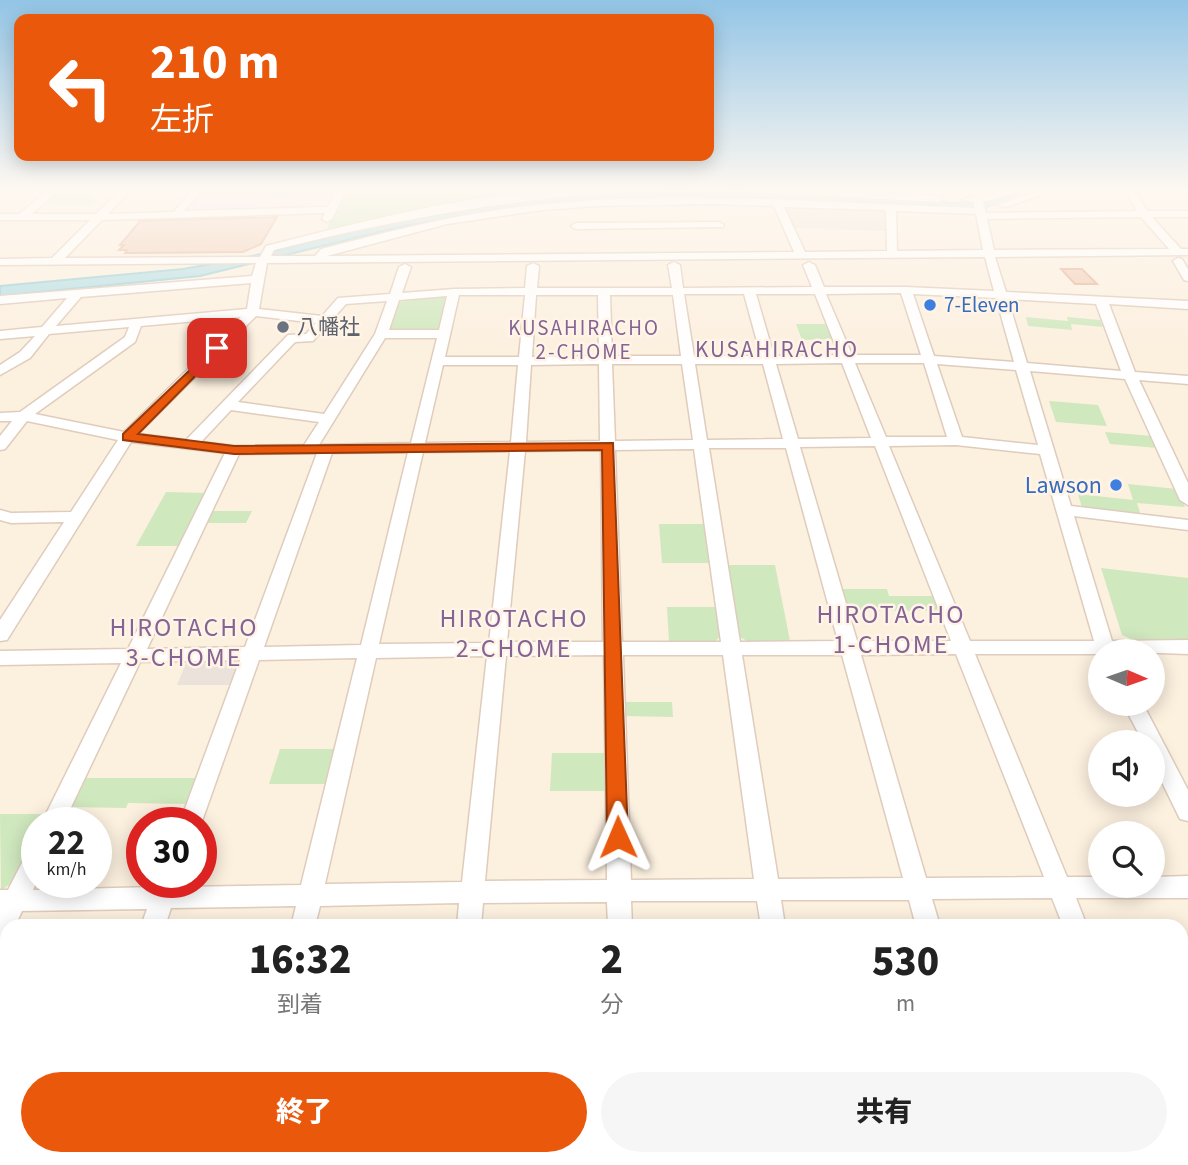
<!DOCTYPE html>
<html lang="ja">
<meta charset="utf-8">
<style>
:root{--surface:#fff;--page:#f6f6f6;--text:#222;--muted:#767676;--accent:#ea580c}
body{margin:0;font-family:"Source Sans 3","Noto Sans JP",sans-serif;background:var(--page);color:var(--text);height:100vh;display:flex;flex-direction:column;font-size:26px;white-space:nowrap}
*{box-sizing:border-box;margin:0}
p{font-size:23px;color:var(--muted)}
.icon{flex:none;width:38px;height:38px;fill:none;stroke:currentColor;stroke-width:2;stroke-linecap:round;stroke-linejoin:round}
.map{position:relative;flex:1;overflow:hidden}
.details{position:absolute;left:0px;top:919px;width:1188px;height:247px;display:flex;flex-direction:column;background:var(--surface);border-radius:21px 21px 0 0;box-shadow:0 4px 18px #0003}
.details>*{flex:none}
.hud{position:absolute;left:14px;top:14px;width:700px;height:147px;border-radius:14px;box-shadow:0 4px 18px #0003;background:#ea580c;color:#fff;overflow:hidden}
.needle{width:46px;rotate:92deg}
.controls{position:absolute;left:1088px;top:639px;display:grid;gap:14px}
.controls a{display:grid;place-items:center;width:77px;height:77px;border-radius:50%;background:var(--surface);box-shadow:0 4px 18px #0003;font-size:35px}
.speed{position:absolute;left:21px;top:807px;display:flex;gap:14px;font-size:35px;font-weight:700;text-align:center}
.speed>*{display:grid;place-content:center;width:91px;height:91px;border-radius:50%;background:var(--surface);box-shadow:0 4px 18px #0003;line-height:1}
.speed small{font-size:18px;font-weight:400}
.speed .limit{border:10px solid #d22;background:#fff;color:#111}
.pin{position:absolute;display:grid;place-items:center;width:60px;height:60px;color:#fff;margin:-30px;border-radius:14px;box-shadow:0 4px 10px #0006}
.me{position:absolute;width:77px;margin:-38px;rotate:359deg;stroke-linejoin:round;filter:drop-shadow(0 0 5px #0008)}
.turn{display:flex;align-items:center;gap:24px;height:147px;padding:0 21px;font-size:32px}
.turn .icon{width:91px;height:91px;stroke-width:2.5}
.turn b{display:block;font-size:49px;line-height:60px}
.eta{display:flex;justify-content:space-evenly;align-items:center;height:119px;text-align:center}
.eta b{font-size:42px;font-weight:800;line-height:49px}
.action{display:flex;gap:14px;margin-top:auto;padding:14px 21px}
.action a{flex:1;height:80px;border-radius:42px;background:var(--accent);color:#fff;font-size:28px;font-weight:800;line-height:80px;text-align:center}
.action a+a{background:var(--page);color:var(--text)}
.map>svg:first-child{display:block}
.industrial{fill:#eae2db}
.education{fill:#eddcf8}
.green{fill:#d0e8be}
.water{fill:#b4dee4;stroke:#9bcdd6;stroke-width:2}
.building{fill:#f1cdb7;stroke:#e3b498;stroke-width:2}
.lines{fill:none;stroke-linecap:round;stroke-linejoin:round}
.minor-casing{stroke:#dfccbc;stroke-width:3}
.minor{fill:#fff;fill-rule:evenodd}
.route{fill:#ea580c;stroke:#983908;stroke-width:2}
.shop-dot{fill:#3f7fe0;stroke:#fff4e5;stroke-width:2.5}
.worship-dot{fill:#6b7280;stroke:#fff4e5;stroke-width:2.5}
.labels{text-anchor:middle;stroke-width:5;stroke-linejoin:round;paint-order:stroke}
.far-shop-label{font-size:21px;fill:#366cbe;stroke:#fff4e5;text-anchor:start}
.far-worship-label{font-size:21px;fill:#5b616d;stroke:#fff4e5;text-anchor:start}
.far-neighbourhood-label{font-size:21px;letter-spacing:2px;fill:#846395;stroke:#fff4e5}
.far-quarter-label{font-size:23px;letter-spacing:2px;fill:#846395;stroke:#fff4e5}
.shop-label{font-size:24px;fill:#366cbe;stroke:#fff4e5;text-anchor:end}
.neighbourhood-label{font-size:26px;letter-spacing:2px;fill:#846395;stroke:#fff4e5}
</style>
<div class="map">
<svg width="1188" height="1165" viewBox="0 0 1188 1165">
<rect width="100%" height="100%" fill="#fcf0df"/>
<path class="industrial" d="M783,205L884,210L885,231L794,228Z
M237,660L240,665L232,685H177L187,661Z"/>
<path class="education" d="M204,189H335L323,207L187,210Z"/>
<path class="green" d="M346,189H499L495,197L332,230L327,228Z
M54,194H84L82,197H95L93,199L96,200L89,206L43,204Z
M443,296L447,297L439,331L391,332L389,330L398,302Z
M1026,317L1068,321L1067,317L1100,320L1103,327L1071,324L1072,330L1028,326Z
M796,324H828L834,339L802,340Z
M1049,401L1098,405L1107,426L1056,422Z
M1105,432L1152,436L1158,448L1110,444Z
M1128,484L1177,489L1185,507L1137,503L1141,516L1082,508L1078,494L1133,500Z
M166,492L207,493L180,546H136Z
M211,511H252L246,523H206Z
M659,524H704L709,563H662Z
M728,565H775L790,641H747L740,637Z
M1101,568L1188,578V640L1131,639L1122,635Z
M841,589H887L889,596H935L941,611L846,610Z
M667,607H715L720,636L715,642H669Z
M623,702H672L673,717L624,716Z
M280,749H336L327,784H269Z
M552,753H607V791H550Z
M83,778H198L188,804L128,803L126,808L69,807Z
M0,814H48L44,822H37C37,846 22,879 1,890Z"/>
<path class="water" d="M1030,189H1046L986,207L686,197L548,203L404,226L200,276L0,296V286L183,269L239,259L444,210L586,193L721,190L953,203L995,201Z"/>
<path class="building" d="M277,217L261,244L243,252L125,253L127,250H119L124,245H120L140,221Z
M1061,269H1082L1097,284H1075Z"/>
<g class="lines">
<g class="minor-casing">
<path id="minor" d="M50,189H60L32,214H96L121,189H131L108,214L174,212L193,189H203L184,211L328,207L337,189H347L332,219L327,222L322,219L325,213L102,220L65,258L260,257L266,246C380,217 508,183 626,189L621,192C503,200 389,221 274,250L271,256H315L321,249C395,230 469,211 545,204C687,190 832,203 975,208L974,202L962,200L973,196L971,189H981L982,195L1008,189H1021L996,199L983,201L986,213L1137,211L1124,189H1134L1147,211H1188V217H1152L1181,249H1188V255L995,257L1006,292L1188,301V309L1109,304L1135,372L1188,376V384L1139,380L1188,483V505L1180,500L1125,379L1030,371L1071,506L1188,520V530L1074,516L1112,641L1188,640V654L1101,651V656L1098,654H975L1067,877H1101V886H1153V877L1188,876V898H1076L1087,926H1063L1052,898L932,899L940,926H916L909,900H781L785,926H761L757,901H631L632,926H608L607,902L483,903L481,926H457L459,903L320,906L315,926H291L296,906L171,908L165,926H141L147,909L22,911L15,926H7V941L0,943V890H8L29,849L37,846V881L33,890L155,887L157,882H181L179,887L301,885L357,658L259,660L201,824L180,822L240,660L140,662L64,822H42L121,663L0,665V651L128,649L225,453L131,442L7,640L0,641V620L64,522L11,523L0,520V510L11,513L71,512L118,440L27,421L5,449L0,450V436L12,421H0V413L20,412L125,337L129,327L49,334L30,358L0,375V365L20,352L35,336L0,339V331L42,327L67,298L0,304V296L252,276L256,263L0,265V259L52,258L90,220H0V214H19ZM713,204L774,206L794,252L327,256L447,224L543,210L596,206ZM784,207L886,210L887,251L805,252ZM896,211L976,214L983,250L897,251ZM1141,217L1169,249L994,250L987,219ZM985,257L994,291L906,287H824L815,265L809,262L803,265L812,287L683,288L680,265L674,262L668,265L672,288H537L539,266L533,263L527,266L525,288L454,289L402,293L411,267L405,264L399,267L390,294L338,298L322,316L259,309L267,263ZM251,283L247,309L56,326L81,297ZM901,293L921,355H852L826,294ZM684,294H744L761,356H694ZM756,294H815L839,355L774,356ZM913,294L996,298L1014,362L934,356ZM459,295H525L519,357H445ZM536,295H598L599,356L532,357ZM610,295H673L681,356H612ZM447,296L439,330H389L399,300ZM1008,299L1096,304L1121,371L1027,363ZM387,301L375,334L324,414L238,402L295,342L313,341L346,304ZM256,316L316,323L306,334L288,335L186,440L138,434ZM241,317L124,432L35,414L135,342L141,326ZM385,338H437L411,443L319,445ZM842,363L871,438L798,439L776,364ZM855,363H924L947,437H886ZM599,364L600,441L526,442L531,365ZM612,364H682L693,440L615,441ZM695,364H763L783,439L707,440ZM937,364L1016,370L1038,445L962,437ZM443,365H518L511,442L425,443ZM231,410L319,422L304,445L234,446L201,442ZM956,445L1040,454L1094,641H970L889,446ZM875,446L951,641H857L800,447ZM709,448H786L838,641L740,642ZM694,449L721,642H622L615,450ZM601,450L603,642H507L525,451ZM510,451L489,643L379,644L423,452ZM408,452L361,645L264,647L332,453ZM317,453L245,647L147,649L239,454ZM956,654L1044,877L926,878L861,655ZM604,655L607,880L485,881L506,656ZM623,655H723L754,879L631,880ZM742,655H842L903,878L778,879ZM487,656L462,882L325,884L376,658Z
M746,189H800L939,196L944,199L939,202L751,192Z
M1044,189H1058L1006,207L998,205Z
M719,222L724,225L723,227L576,229L571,226L576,223Z
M1178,258L1182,259L1188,269V281L1184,280L1173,261Z
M1123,704H1143L1188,790V821L1180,819L1153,764V742H1143Z
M1181,1152L1187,1165H1157L1155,1158H1181Z
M54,1158H83L82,1165H52Z
M233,1158H262L261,1165H231Z
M430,1158H460L459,1165H429Z
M611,1158H641V1165H611Z
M794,1158H824L825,1165H795Z
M979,1158H1008L1010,1165H980Z"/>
</g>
<use href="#minor" class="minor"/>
</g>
<linearGradient id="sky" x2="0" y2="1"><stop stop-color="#93c5e6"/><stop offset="0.54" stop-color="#fef8f1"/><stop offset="1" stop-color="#fef8f1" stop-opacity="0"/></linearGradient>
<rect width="1188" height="352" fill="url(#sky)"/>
<path class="route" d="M217,344L223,348L221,350L138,434L234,446L613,443L628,837L625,843L618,846L610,843L607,837L602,450L234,454L123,440V434Z"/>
<g class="shop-dot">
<circle cx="930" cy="305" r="7"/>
<circle cx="1116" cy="485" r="7"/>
</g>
<circle class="worship-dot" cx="283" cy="327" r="7"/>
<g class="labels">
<g class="far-shop-label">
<text x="944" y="312">7-Eleven</text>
</g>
<g class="far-worship-label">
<text x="297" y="334">八幡社</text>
</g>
<g class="far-neighbourhood-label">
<text x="584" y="335">KUSAHIRACHO<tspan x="584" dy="24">2-CHOME</tspan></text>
</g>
<g class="far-quarter-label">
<text x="777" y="357">KUSAHIRACHO</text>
</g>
<g class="shop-label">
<text x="1102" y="493">Lawson</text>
</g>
<g class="neighbourhood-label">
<text x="891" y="623">HIROTACHO<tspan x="891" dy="30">1-CHOME</tspan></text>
<text x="514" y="627">HIROTACHO<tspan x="514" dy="30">2-CHOME</tspan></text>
<text x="184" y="636">HIROTACHO<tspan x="184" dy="30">3-CHOME</tspan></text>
</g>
</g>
</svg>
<div class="controls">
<a><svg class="needle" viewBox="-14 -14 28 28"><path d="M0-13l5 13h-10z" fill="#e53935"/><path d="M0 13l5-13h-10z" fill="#767676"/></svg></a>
<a><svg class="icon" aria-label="sound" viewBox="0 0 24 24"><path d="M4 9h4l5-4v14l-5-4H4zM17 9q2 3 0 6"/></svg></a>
<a><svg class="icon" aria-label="search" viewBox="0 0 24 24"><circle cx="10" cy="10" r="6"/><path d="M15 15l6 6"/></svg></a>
</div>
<div class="speed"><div>22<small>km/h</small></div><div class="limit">30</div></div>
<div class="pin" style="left:217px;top:348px;background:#d93025"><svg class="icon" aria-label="arrive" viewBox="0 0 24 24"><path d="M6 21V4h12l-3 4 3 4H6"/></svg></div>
<svg class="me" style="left:618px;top:837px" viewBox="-20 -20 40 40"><path d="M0-17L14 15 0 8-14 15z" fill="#ea580c" stroke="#fff" stroke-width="4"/></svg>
<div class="hud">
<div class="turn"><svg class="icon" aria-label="left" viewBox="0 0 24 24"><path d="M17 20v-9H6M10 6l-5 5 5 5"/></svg><div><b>210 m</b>左折</div></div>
</div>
<section class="details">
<div class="eta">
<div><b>16:32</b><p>到着</p></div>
<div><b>2</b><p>分</p></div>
<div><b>530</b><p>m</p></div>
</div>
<div class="action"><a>終了</a><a>共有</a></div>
</section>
</div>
